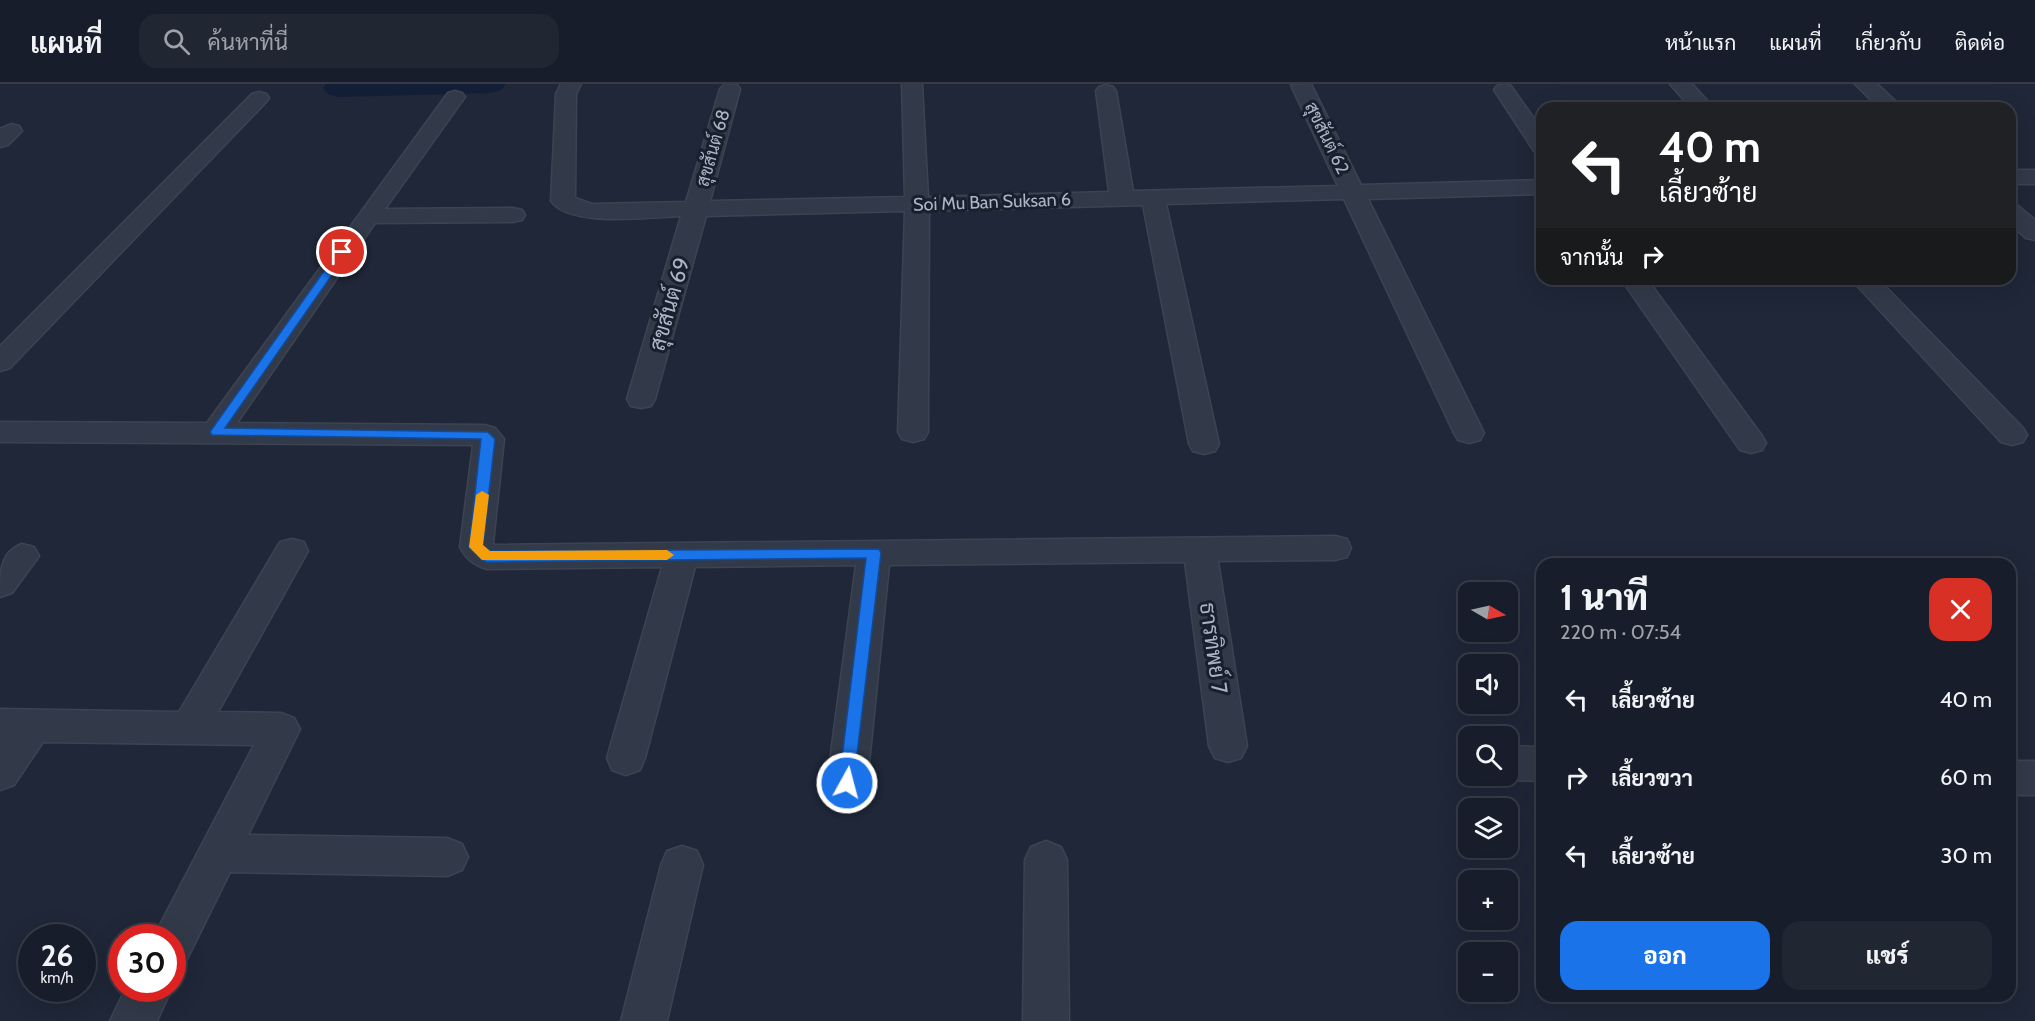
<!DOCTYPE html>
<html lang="th">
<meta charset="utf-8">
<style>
:root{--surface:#171d2a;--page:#202632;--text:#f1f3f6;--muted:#9ea2a8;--line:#363b47;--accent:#1a73e8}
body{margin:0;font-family:Cabin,Sarabun,sans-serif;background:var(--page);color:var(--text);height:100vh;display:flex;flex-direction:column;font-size:22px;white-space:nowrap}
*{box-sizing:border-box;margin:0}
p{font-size:20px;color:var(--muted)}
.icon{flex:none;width:33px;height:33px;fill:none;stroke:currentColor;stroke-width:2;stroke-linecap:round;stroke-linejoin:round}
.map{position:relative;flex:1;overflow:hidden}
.panel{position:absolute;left:1536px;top:474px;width:480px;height:444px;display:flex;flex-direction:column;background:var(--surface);border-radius:18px;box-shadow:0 6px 24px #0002,0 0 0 2px var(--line)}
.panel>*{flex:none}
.hud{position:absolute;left:1536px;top:18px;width:480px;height:183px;border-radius:18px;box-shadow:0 6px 24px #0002,0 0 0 2px var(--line);background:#202124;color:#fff;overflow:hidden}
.needle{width:39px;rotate:99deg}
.buttons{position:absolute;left:1458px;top:498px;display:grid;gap:12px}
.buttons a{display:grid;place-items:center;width:60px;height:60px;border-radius:12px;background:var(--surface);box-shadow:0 6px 24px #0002,0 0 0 2px var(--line);font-size:30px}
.speed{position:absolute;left:18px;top:840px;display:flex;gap:12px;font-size:30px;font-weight:700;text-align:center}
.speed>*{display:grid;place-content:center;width:78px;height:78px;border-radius:50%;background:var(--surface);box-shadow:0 6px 24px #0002,0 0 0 2px var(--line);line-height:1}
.speed small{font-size:15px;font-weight:400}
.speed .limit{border:9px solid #d22;background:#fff;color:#111}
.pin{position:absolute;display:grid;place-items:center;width:51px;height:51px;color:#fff;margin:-26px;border:3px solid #fff;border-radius:50%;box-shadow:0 2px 6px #0007}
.me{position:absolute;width:66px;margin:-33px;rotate:7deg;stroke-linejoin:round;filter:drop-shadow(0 0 4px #0008)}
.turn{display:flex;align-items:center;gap:21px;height:126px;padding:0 24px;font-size:27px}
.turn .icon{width:78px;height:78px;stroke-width:2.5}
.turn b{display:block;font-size:42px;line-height:51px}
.then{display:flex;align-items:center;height:57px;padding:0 24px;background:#0003;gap:12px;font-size:22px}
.round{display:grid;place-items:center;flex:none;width:63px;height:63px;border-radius:18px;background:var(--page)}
.summary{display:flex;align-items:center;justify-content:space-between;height:102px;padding:0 24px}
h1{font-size:36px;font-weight:800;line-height:45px}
.primary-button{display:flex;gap:12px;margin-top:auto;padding:12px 24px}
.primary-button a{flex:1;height:69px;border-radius:18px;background:var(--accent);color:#fff;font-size:24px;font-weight:800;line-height:69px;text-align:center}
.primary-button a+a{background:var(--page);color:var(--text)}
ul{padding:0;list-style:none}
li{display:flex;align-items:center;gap:18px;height:78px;padding:0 24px}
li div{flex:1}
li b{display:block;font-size:22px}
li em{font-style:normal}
header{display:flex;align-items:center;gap:36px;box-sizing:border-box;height:84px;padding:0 30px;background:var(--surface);border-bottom:2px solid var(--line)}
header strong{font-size:28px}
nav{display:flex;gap:33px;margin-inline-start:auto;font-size:21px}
.search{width:420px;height:54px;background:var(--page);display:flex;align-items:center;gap:15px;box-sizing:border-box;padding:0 21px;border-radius:18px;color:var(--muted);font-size:22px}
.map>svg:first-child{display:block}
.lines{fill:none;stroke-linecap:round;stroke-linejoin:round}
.canal{fill:#121e36;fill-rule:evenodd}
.street-casing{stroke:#3c4352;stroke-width:3}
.street{fill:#323a49;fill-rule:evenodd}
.route{fill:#1a73e8;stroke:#114b97;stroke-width:1.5}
.slow{fill:#f59e0b}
.labels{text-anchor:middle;stroke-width:6;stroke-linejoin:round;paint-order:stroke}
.far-street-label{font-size:18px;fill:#acb4c6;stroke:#181f2d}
.street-label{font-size:22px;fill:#acb4c6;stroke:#181f2d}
</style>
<header>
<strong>แผนที่</strong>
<div class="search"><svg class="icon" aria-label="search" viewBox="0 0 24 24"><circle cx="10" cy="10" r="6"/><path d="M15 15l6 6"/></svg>ค้นหาที่นี่</div>
<nav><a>หน้าแรก</a><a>แผนที่</a><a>เกี่ยวกับ</a><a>ติดต่อ</a></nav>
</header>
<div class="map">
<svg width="2035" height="937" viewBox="0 0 2035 937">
<rect width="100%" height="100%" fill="#1f2738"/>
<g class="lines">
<path class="canal" d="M326,0H506L501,6L491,9L338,13L328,10L323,4Z"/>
<g class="street-casing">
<path id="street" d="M561,0H581L576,10L575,114L592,120L686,118L720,5L725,0L737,1L740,5L710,117L905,113L902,0H922L928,113L1109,108L1096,7L1099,3L1106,1L1113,3L1116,7L1133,107L1338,102L1291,1L1311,0L1361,101L1542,96V110L1368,115L1484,349L1480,356L1469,359L1458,356L1454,349L1344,115L1166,120L1219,360L1215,367L1204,370L1193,367L1189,360L1143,121L929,127L928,348L924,355L913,358L902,355L898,348L905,127L706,132L655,315L651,322L641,324L631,322L627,315L681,132C651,133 570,144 551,117L556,10Z
M1505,0L1511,2L1542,46V69L1534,67L1494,6L1497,2Z
M1670,0H1692L1714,24H1691Z
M1855,0H1877L1903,24H1879Z
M455,7L462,9L465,13L385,125L513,124L522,126L525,131L522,136L513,138L375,139L237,339L484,341L495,344L504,355L493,459L495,461L1335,452L1347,455L1351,464L1347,473L1335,476L1218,477L1247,662L1241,674L1228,678L1215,674L1209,662L1185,478L889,481L867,699L861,711L847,716L833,711L827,699L856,481L695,483L645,674L640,686L626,691L612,686L607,674L662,483L487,485C474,481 466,475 460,463L473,361L0,358V338L207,339L448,9Z
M259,8L266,10L269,14L266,18L10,284L0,287V262L252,10Z
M11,40L19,42L22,47L8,61L0,63V45Z
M2010,86H2035V100H2010Z
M2010,120L2018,122L2035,136V156L2026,154L2010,140Z
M1621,195H1647L1762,352L1766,359L1762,366L1751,369L1740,366Z
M1851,195H1878L2023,344L2027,351L2023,358L2012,361L2001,358Z
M292,455L304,458L308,467L218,628L281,629L294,634L300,645L248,751L447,754L462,760L468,773L462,786L447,792L230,788L187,875L172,881V854H153L254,661L43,658L14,701L0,706V625L179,628L280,458Z
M22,460L34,463L39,472L12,509L0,513C0,488 0,468 22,460Z
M1508,662L1542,663V697L1508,696L1496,692H1508Z
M2010,677H2035V711H2010Z
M1046,757L1061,763L1067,776L1069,937H1023L1025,776L1031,763Z
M682,762L697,767L703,781L667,937H621L661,781L667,767Z
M126,904H172L157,937H110Z"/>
</g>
<use href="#street" class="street"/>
</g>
<path class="route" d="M342,165L348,168L225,344L488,348L495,355L483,461L490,467L879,465L881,469L853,704L847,706L841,704L839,699L866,474L487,478L482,476L469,463L481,355L212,351L210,348L212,345L339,166Z"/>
<path class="slow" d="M482,407L489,411L483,461L490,467L667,466L674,471L667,476H482L469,463L476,411Z"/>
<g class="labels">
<g class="far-street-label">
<text transform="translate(1327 54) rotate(64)" y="6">สุขสันต์ 62</text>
<text transform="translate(713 64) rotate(-74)" y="6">สุขสันต์ 68</text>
<text transform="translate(992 118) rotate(-2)" y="6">Soi Mu Ban Suksan 6</text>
</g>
<g class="street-label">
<text transform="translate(669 220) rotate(-74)" y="8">สุขสันต์ 69</text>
<text transform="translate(1214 564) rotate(82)" y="8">ธารทิพย์ 7</text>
</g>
</g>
</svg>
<div class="buttons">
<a><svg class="needle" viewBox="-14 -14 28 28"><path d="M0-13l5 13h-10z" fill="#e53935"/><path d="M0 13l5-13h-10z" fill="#9ea2a8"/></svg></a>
<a><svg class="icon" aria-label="sound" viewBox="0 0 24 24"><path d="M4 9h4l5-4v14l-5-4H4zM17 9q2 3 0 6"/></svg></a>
<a><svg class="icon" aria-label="search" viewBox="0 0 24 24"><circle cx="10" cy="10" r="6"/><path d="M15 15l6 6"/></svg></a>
<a><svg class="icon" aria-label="layers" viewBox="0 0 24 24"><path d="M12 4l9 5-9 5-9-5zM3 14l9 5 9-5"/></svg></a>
<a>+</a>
<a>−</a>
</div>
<div class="speed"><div>26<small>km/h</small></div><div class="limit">30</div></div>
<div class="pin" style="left:342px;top:168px;background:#d93025"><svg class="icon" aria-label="arrive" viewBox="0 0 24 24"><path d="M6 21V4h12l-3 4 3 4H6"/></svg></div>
<svg class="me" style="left:847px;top:699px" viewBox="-20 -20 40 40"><circle r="17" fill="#1a73e8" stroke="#fff" stroke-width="3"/><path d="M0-11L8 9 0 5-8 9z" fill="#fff"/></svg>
<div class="hud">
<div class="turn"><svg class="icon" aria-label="left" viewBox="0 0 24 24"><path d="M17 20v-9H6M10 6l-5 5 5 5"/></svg><div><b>40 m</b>เลี้ยวซ้าย</div></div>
<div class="then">จากนั้น<svg class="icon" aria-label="right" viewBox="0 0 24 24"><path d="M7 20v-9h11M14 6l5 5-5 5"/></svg></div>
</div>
<section class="panel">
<div class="summary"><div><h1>1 นาที</h1><p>220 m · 07:54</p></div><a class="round" style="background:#d93025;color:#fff"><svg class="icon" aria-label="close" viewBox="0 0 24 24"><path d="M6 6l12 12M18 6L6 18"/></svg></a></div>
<ul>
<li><svg class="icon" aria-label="left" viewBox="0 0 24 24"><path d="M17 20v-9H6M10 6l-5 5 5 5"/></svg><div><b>เลี้ยวซ้าย</b></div><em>40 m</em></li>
<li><svg class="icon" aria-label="right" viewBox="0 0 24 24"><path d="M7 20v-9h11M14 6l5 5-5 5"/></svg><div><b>เลี้ยวขวา</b></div><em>60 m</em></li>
<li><svg class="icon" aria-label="left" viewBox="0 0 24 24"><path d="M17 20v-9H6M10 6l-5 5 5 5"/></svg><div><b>เลี้ยวซ้าย</b></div><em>30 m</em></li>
</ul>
<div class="primary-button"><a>ออก</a><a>แชร์</a></div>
</section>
</div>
